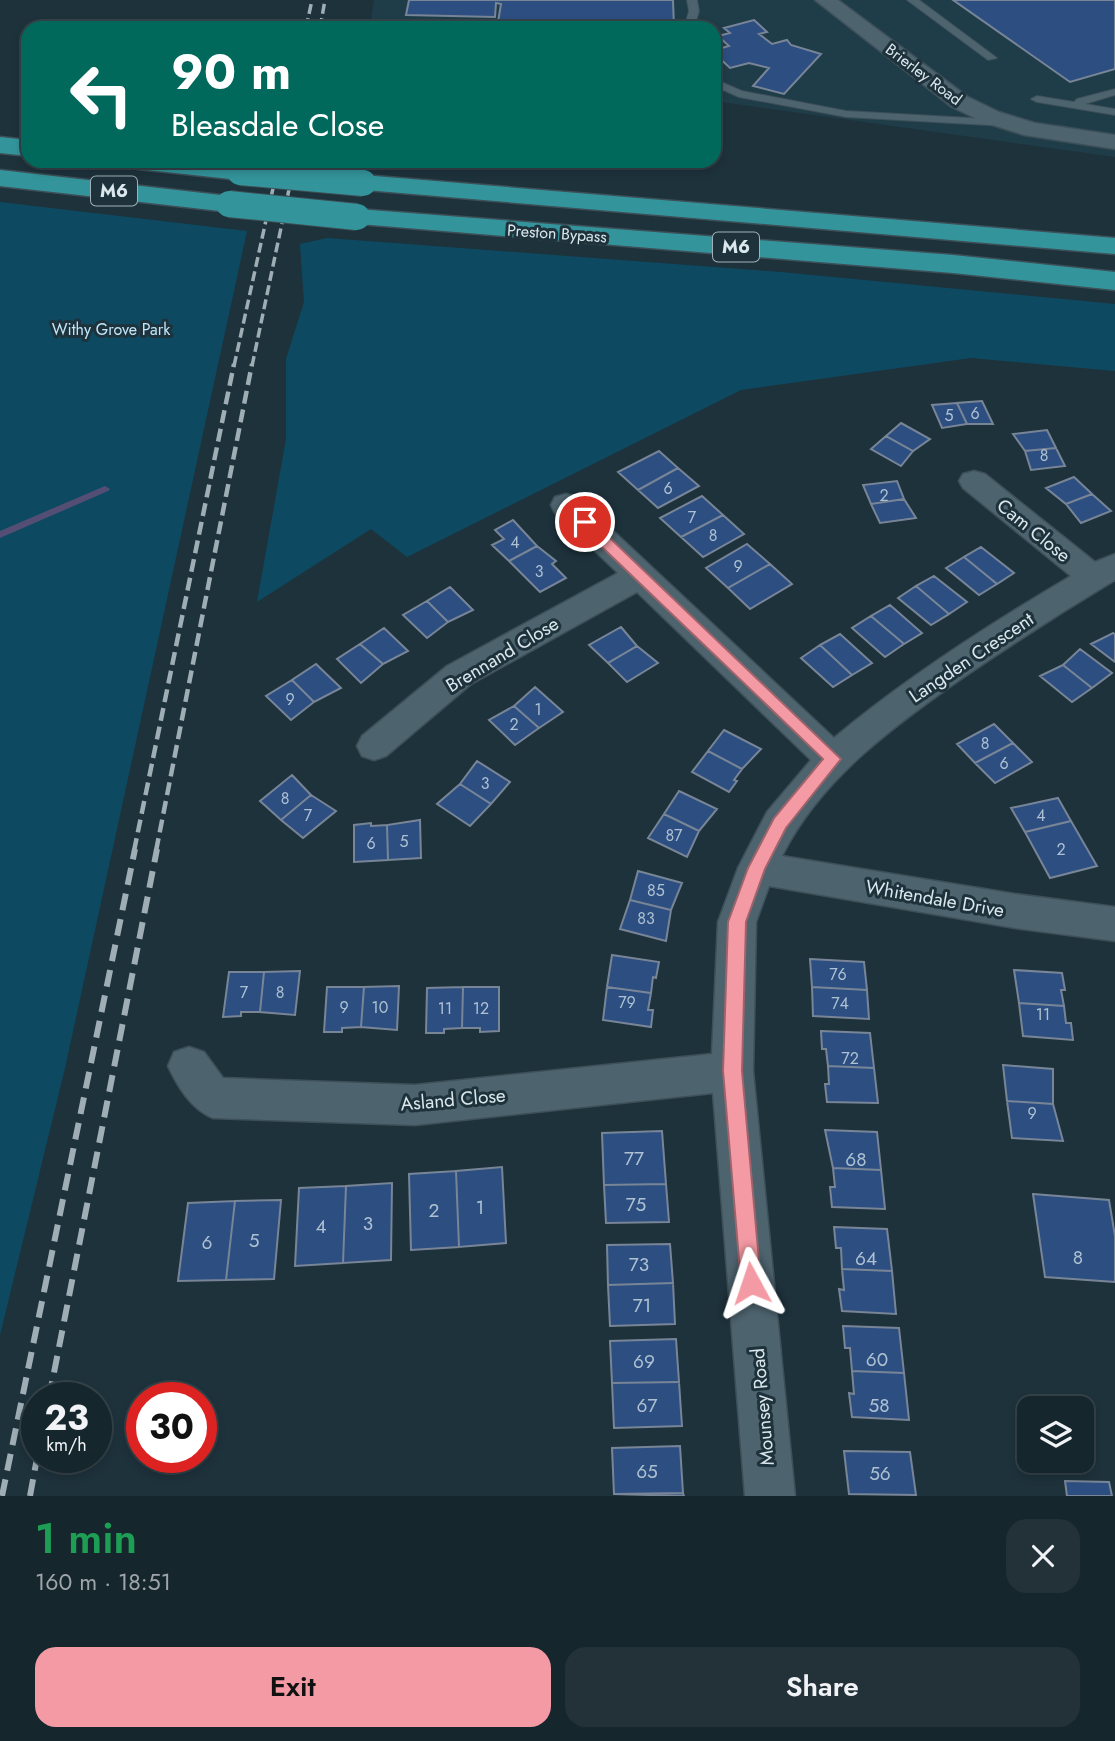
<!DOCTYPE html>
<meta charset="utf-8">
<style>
:root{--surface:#16262d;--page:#233239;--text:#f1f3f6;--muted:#9ea5aa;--line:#354349;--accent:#f49aa4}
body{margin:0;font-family:Jost,sans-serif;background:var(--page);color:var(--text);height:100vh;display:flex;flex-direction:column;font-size:26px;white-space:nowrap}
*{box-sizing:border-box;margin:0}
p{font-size:23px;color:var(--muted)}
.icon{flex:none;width:38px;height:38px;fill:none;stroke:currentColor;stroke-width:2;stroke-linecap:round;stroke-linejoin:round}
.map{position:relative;height:1496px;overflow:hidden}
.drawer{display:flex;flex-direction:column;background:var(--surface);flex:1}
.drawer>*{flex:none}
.banner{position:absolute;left:21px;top:21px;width:700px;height:147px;border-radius:21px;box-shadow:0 4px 10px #0003,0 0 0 2px var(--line);background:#00695c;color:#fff;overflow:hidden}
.fabs{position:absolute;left:1017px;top:1396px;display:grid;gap:14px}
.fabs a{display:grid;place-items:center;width:77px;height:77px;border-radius:14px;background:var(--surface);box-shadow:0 4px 10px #0003,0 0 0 2px var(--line);font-size:35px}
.speed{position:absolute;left:21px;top:1382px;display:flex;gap:14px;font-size:35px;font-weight:700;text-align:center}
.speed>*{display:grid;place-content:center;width:91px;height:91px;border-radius:50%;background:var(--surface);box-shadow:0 4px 10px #0003,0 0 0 2px var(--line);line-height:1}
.speed small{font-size:18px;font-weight:400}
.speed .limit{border:10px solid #d22;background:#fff;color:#111}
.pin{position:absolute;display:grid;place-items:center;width:60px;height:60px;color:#fff;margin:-30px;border:4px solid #fff;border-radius:50%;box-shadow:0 2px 7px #0007}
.me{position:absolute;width:77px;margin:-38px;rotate:355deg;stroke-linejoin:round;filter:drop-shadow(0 0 5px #0008)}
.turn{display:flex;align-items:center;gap:24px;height:147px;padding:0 35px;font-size:32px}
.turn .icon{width:91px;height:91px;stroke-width:2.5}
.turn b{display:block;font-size:49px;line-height:60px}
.round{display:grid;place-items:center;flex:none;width:74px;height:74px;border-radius:21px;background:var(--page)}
.headline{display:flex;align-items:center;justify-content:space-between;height:119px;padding:0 35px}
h1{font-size:42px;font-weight:600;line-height:52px;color:#1e9e55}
.action{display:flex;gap:14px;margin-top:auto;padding:14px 35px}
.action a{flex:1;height:80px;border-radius:21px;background:var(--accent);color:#111;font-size:28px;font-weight:600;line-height:80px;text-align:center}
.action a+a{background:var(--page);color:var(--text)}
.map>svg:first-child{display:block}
.built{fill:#1f3c49}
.green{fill:#0d4a61}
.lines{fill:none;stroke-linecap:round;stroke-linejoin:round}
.stream{fill:#544e75;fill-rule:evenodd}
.building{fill:#2c4e81;stroke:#788597;stroke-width:2}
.lane-casing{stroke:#3d4f58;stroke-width:2}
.street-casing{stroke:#3d4f58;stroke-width:3}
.highway-casing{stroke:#3d4f58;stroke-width:3}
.lane{fill:#4d636e;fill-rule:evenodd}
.street{fill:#4d636e;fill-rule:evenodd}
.highway{fill:#33959b;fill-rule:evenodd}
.rail-far2{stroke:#9faeb5;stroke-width:3.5;stroke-dasharray:10 4.5;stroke-linecap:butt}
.rail-far1{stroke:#9faeb5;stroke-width:4.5;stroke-dasharray:13 6;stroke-linecap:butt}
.rail{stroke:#9faeb5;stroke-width:6;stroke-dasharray:17 9;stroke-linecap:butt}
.highway-bridge-casing{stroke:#3d4f58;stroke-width:28;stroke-linecap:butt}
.highway-bridge{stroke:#33959b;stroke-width:26}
.route{fill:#f49aa4;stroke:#9f646b;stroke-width:2}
.labels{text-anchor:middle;stroke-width:6;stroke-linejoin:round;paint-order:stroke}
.far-street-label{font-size:16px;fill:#dae7ed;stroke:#1e323c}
.far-park-label{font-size:16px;fill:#bfe7fb;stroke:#1e323c}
.number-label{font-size:16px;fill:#aec1d2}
.shield{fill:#1e323c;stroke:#a2b1b8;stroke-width:2}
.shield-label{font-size:18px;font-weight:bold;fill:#dae7ed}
.street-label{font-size:19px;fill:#dae7ed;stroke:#1e323c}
.near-number-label{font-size:19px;fill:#aec1d2}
</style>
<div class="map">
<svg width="1115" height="1496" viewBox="0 0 1115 1496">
<rect width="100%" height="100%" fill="#1e323c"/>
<path class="built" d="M374,0H1115V157L714,101V28H370Z"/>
<path class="green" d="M0,202L247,231L65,1068L0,1335Z
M327,238L781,272L1115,304V371L971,358L741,390L407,557L371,529L257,602L286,439V359L304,302L300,244Z"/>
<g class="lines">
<path class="stream" d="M105,486L110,489L108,491L0,538V531Z"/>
</g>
<path class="building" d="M409,0H673L674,28H497L501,4L496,3L495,17L406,15Z
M953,0H1115V69L1070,82Z
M754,20L767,32L759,34L772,44L787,40L791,45L821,54L784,94L753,86L769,68L749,63L730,68L714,53V50L729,46L718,36L730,33L724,28Z
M982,401L993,424H967L957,403Z
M957,403L967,424L942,428L932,405Z
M901,423L930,439L913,451L886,436Z
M1047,430L1056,448L1025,451L1013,434Z
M886,436L913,451L901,466L871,449Z
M1056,448L1065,466L1031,470L1025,451Z
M659,451L678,468L638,490L618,472Z
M678,468L699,486L658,508L638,490Z
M1074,477L1092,494L1066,504L1046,488Z
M897,481L904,499L871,504L863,485Z
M1092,494L1111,511L1081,523L1066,504Z
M702,496L723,515L681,537L660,518Z
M904,499L916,518L880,523L871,504Z
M723,515L744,534L703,557L681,537Z
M513,520L537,546L509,561L492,545L504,539L495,530Z
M747,544L770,564L728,588L706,568Z
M537,546L556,561L552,564L566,578L540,592L509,561Z
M981,547L1014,573L997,584L964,557Z
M964,557L997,584L979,595L946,568Z
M770,564L792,584L750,609L728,588Z
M934,576L967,602L949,614L916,586Z
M916,586L949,614L931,625L898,598Z
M450,587L473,610L448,622L427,601Z
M427,601L448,622L427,638L403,615Z
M890,605L922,633L904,644L871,616Z
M871,616L904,644L885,657L852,628Z
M621,627L637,646L608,663L589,645Z
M384,628L408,651L383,664L360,644Z
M1113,633L1115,634V662L1091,644Z
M840,634L872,663L852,675L820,645Z
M360,644L383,664L361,683L337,659Z
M820,645L852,675L833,687L801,658Z
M637,646L658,663L627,682L608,663Z
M1080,649L1112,673L1092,688L1063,665Z
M316,664L341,688L314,702L292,680Z
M1063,665L1092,688L1072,702L1040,676Z
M292,680L314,702L291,720L266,696Z
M535,687L563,712L539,728L514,706Z
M514,706L539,728L515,745L489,720Z
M994,724L1013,743L975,763L957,744Z
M724,730L761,749L742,769L708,751Z
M1013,743L1032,762L995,783L975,763Z
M708,751L742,769L734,780L737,781L729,792L692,772Z
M477,761L510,782L491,804L460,784Z
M292,775L311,795L281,820L260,801Z
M460,784L491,804L470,826L437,804Z
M679,791L717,809L699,831L664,814Z
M311,795L336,811L303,838L281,820Z
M1058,798L1071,821L1025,832L1011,808Z
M664,814L699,831L687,857L648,838Z
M420,820L421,858L388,860L387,825Z
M1071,821L1097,866L1050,878L1025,832Z
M371,823V826L387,825L388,860L354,862V825Z
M638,871L682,883L671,910L630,900Z
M630,900L671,910L666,941L620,929Z
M612,955L659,962L656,978L653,977L651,993L607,987Z
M810,959L864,962L867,990L812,987Z
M1014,970L1062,973L1065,990H1061L1064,1006L1019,1003Z
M300,971L295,1015L260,1012L264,972Z
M229,972H264L260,1012H241V1016L223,1017Z
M399,986L397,1030L361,1027L364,987Z
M327,987H364L361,1027L342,1028V1032H324Z
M463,987H499V1031L480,1032V1028H462Z
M463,987L462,1028L444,1029V1033H426L427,988Z
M607,987L651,993L648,1010H653L651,1027L603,1020Z
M812,987L867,990L869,1019L813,1016Z
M1019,1003L1064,1006L1066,1023H1071L1073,1040L1023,1036Z
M821,1031L870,1033L874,1068L828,1066L826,1049H822Z
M1003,1065L1053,1069V1104L1007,1101Z
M828,1066L874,1068L878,1103L827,1102L825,1084H829Z
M1007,1101L1053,1104L1063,1141L1012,1138Z
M825,1130L877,1132L881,1170L833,1168Z
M662,1131L666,1184L604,1185L602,1133Z
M502,1167L506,1243L459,1247L456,1171Z
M833,1168L881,1170L885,1209L832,1207L830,1187H835Z
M456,1171L459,1247L411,1250L409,1174Z
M392,1183L391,1260L343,1263L346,1186Z
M666,1184L669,1222L606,1223L604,1185Z
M346,1186L343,1263L295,1266L299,1188Z
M1033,1194L1109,1200L1115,1236V1282L1045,1277Z
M281,1200L274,1279L226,1280L235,1201Z
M235,1201L226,1280L178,1281L188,1203Z
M834,1227L887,1229L892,1271L842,1269L841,1248H836Z
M670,1244L673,1283L608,1285L607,1245Z
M842,1269L892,1271L896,1314L842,1311L839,1289L844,1290Z
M673,1283L675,1324L610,1326L608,1285Z
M843,1326L899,1328L904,1373L852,1371L850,1348H845Z
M676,1339L679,1382L612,1383L610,1341Z
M852,1371L904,1373L909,1420L852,1417L849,1393L854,1394Z
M679,1382L682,1426L614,1428L612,1383Z
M680,1446L683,1493L614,1494L612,1448Z
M844,1451L910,1452L916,1495L849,1494Z
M1065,1481L1109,1482L1112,1496H1067Z
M683,1493L684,1496L614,1494Z"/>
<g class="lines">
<g class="lane-casing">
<path id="lane" d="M687,0H697L699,11L694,28H684L689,11Z
M907,0H919L997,58L988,60Z
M714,79L742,91L846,111L1006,120L1012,123L1006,126L846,117L739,97L714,86Z
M1115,89V95L1085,104L1115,109V115L1037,102L1031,99L1037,96L1074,102L1077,99Z"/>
</g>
<g class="street-casing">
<path id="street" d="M815,0H838L968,97L999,112L1035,123L1115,135V149L1024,135L983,122L952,107Z
M974,471L985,474L1095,562L1115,554V580C1062,612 1009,646 958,681C890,729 820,780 782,856L1015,894L1115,907V941L1015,928L769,886L756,922L753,1071L795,1496H745L713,1093L415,1125L213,1118C191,1109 178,1087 168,1066L174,1052L189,1047L204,1052L223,1078L415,1085L712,1054L718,922L738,868L767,812L811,760L637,592L471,684L386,756L374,760L362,756L357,746L362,736L447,666L618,573L555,513L551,505L555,497L566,494L577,497L834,738C907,677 988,625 1071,576L963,488L959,481L963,474Z"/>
</g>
<g class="highway-casing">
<path id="highway" d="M0,137L28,140V156L0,153Z
M125,161H212L249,166L253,172L249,178L240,180L138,169L129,167Z
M0,170L229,196L239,198L243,204L239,210L229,212L0,186Z
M363,175L1115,238V254L354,189L350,183L354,177Z
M357,209L953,255L1115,272V290L953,273L347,223L343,217L347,211Z"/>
</g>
<use href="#lane" class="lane"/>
<use href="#street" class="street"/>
<use href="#highway" class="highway"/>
<path class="rail-far2" d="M306,28L312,0
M320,28L325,0
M234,366L279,161
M252,366L295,161"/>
<path class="rail-far1" d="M134,851L234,364
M156,851L252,364"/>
<path class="rail" d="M49,1398L157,849
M2,1496L135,849
M30,1496L37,1458"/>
<g class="highway-bridge-casing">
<path id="highway-bridge" d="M240,172L363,183
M229,204L357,217"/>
</g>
<use href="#highway-bridge" class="highway-bridge"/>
</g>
<path class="route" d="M585,517L590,519L841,759L786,828L765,869L746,922L742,1071L761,1283L758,1291L751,1294L744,1291L741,1283L723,1071L728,922L748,868L774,818L823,759L580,526V519Z"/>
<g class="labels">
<g class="far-street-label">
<text transform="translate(924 74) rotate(37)" y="6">Brierley Road</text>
<text transform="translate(557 233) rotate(4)" y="6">Preston Bypass</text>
</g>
<g class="far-park-label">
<text x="111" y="335">Withy Grove Park</text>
</g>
<g class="number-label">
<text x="975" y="419">6</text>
<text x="949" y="421">5</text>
<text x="1044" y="461">8</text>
<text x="668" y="494">6</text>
<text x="884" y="501">2</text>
<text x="692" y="523">7</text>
<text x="713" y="541">8</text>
<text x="515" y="548">4</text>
<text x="738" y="572">9</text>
<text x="539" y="577">3</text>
<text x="290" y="705">9</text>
<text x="538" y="715">1</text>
<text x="514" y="730">2</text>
<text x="985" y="749">8</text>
<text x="1004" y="769">6</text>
<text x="485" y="789">3</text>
<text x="285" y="804">8</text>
<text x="308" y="821">7</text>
<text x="1041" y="821">4</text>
<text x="674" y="841">87</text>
<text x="404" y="847">5</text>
<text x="371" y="849">6</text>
<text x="1061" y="855">2</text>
<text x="656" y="896">85</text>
<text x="646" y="924">83</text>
<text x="838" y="980">76</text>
<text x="244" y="998">7</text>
<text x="280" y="998">8</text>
<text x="627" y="1008">79</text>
<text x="840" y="1009">74</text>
<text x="344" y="1013">9</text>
<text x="380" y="1013">10</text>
<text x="445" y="1014">11</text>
<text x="481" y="1014">12</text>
<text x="1043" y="1020">11</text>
<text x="850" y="1064">72</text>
<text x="1032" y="1119">9</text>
</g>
<g class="shield">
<rect x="91" y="176.5" width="46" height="29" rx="5"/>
<rect x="713" y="232.5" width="46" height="29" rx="5"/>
</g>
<g class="shield-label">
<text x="114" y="197">M6</text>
<text x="736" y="253">M6</text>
</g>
<g class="street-label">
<text transform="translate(1034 530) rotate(39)" y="7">Cam Close</text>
<text transform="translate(502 654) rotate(-31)" y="7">Brennand Close</text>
<text transform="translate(971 657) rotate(-34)" y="7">Langden Crescent</text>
<text transform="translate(935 898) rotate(10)" y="7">Whitendale Drive</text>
<text transform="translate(453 1099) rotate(-5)" y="7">Asland Close</text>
<text transform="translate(762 1407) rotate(-95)" y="7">Mounsey Road</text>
</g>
<g class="near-number-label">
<text x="634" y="1165">77</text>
<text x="856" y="1166">68</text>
<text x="636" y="1211">75</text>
<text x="480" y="1214">1</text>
<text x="434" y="1217">2</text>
<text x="368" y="1230">3</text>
<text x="321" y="1233">4</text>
<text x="254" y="1247">5</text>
<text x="207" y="1249">6</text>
<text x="1078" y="1264">8</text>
<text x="866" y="1265">64</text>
<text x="639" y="1271">73</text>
<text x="642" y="1312">71</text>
<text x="877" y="1366">60</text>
<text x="644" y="1368">69</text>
<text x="647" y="1412">67</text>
<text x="879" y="1412">58</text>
<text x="647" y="1478">65</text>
<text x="880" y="1480">56</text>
</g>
</g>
</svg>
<div class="fabs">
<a><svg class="icon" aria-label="layers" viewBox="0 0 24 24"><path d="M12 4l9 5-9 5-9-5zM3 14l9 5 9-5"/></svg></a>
</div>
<div class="speed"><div>23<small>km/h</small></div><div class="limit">30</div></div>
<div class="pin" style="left:585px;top:522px;background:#d93025"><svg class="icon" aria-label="arrive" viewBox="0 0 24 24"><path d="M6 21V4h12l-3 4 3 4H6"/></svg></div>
<svg class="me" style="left:751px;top:1283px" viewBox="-20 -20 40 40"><path d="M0-17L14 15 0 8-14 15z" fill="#f49aa4" stroke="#fff" stroke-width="4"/></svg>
<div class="banner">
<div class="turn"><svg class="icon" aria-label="left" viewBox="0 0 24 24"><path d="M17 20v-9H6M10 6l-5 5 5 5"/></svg><div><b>90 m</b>Bleasdale Close</div></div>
</div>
</div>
<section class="drawer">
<div class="headline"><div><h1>1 min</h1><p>160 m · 18:51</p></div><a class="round"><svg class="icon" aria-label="close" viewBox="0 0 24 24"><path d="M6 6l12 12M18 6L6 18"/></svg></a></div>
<div class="action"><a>Exit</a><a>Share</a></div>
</section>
